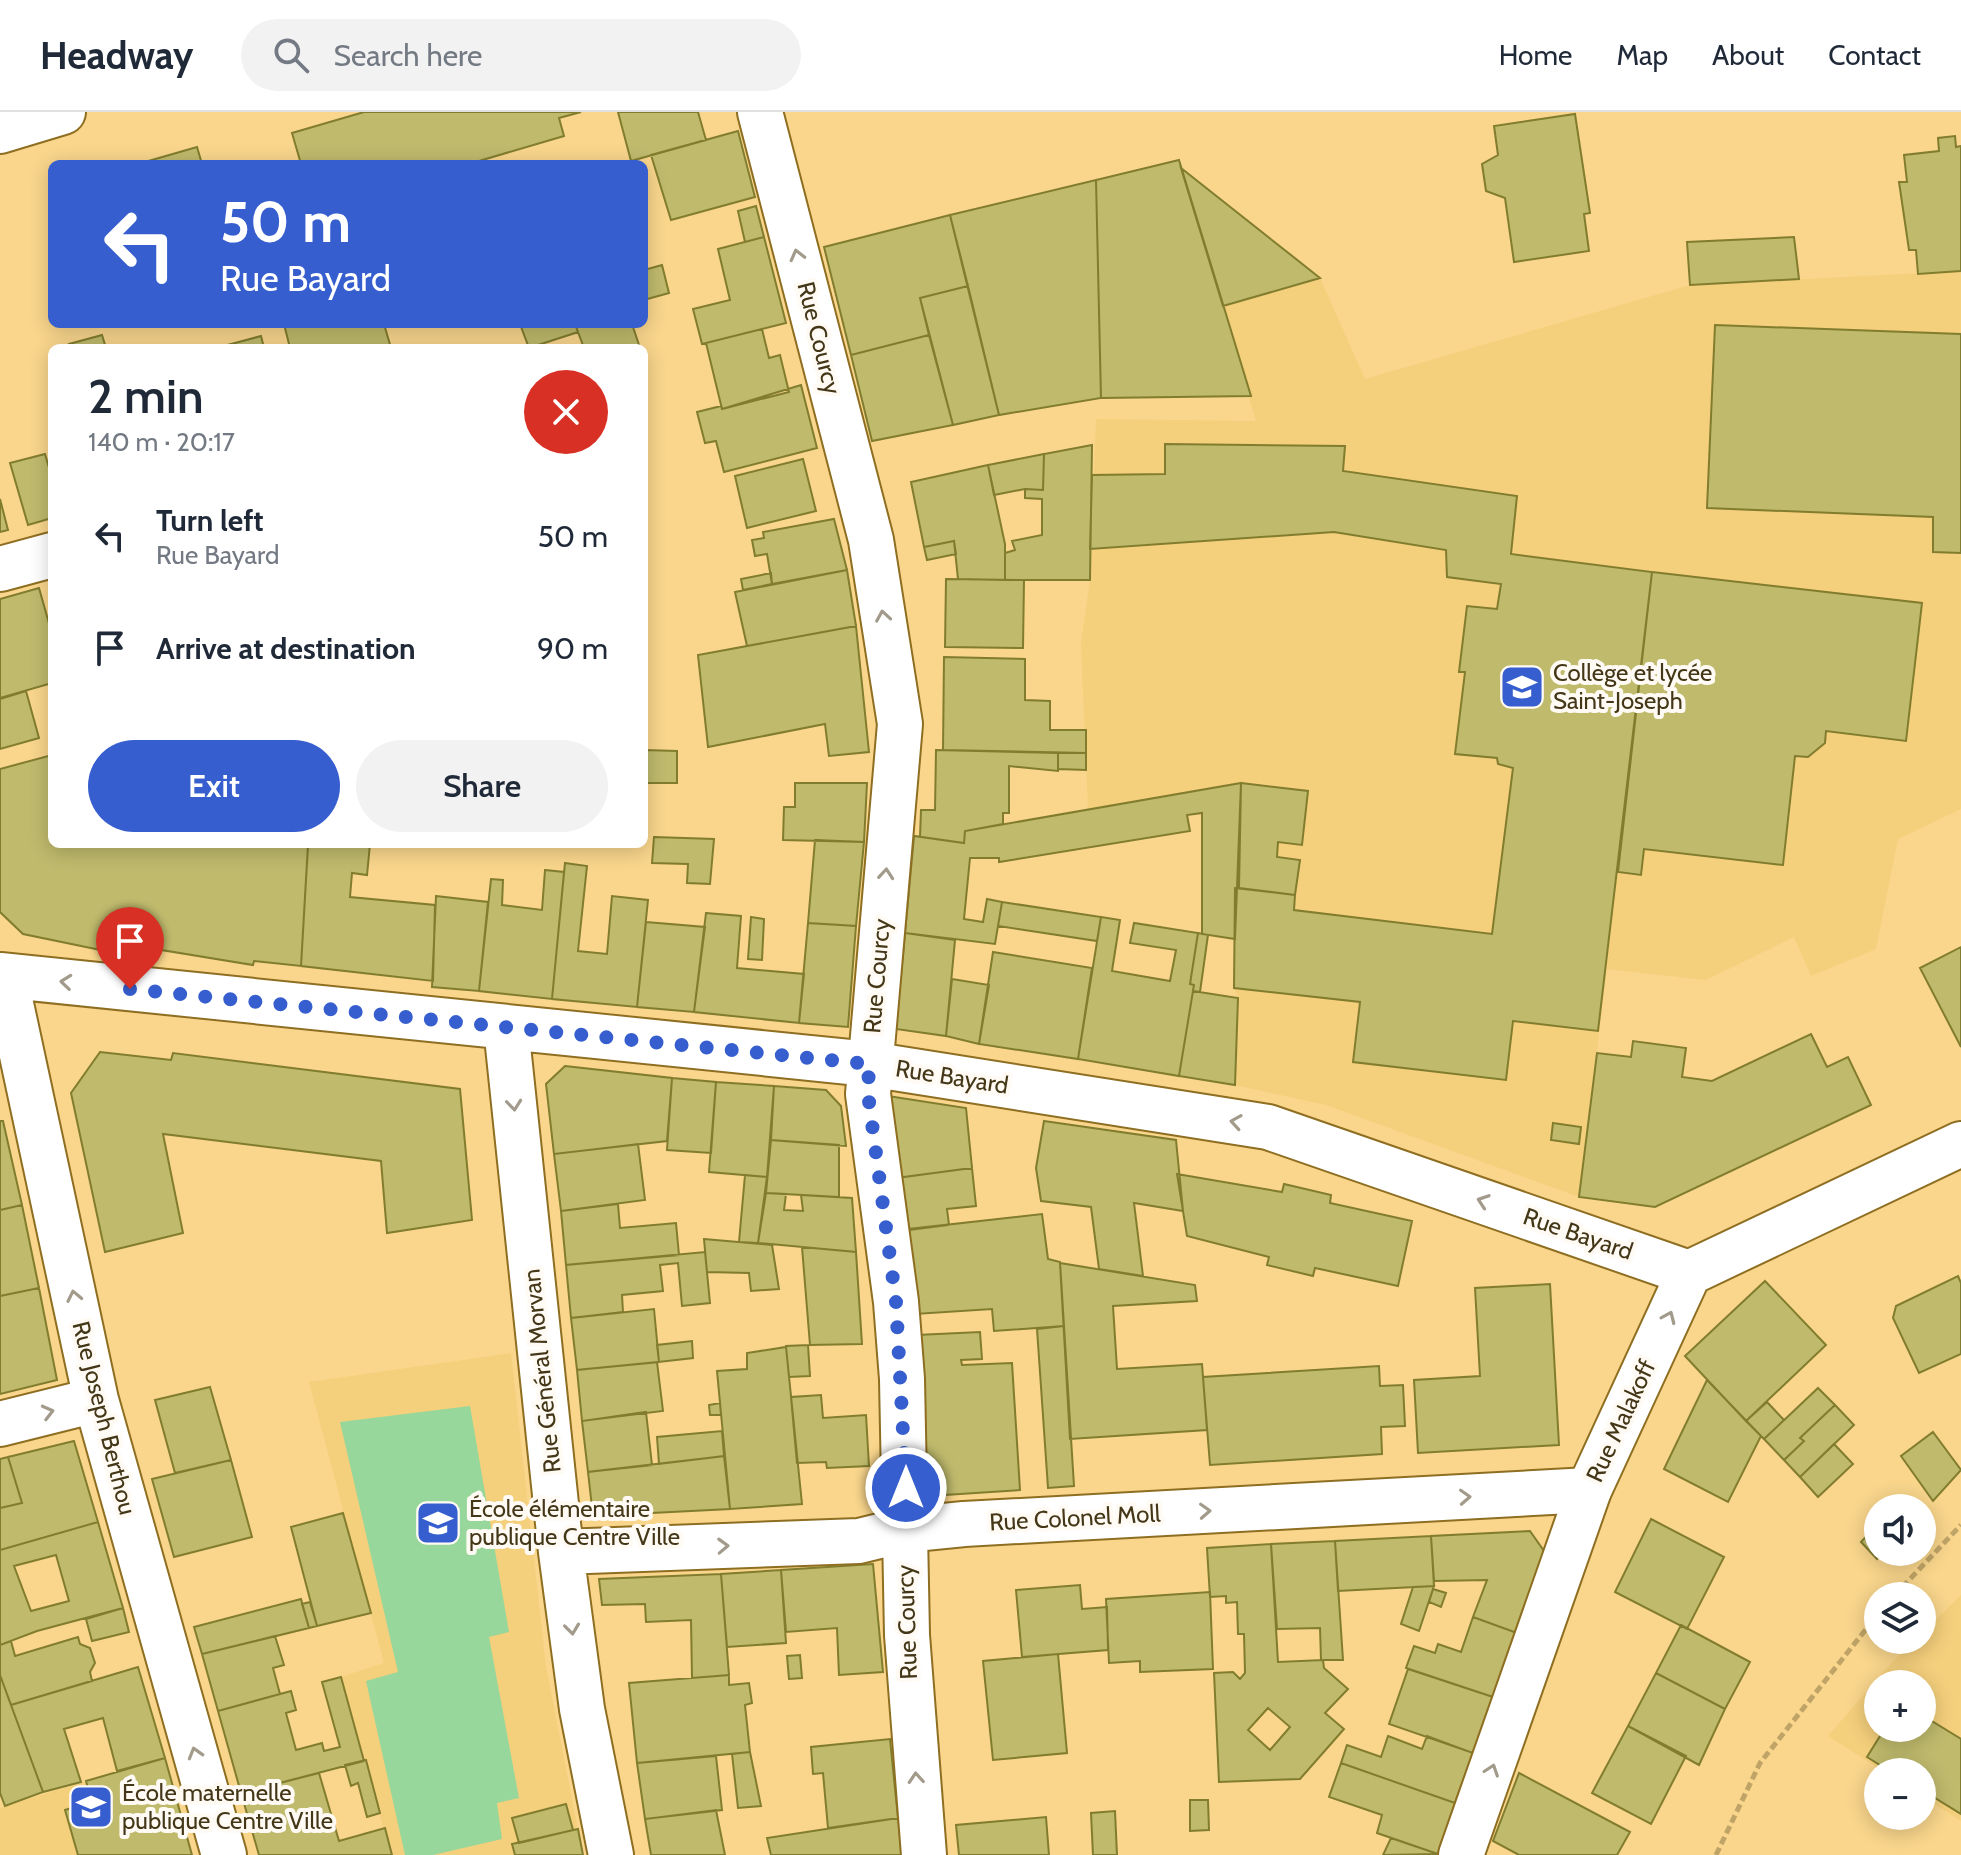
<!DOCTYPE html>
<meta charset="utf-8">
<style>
:root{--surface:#fff;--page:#f2f2f3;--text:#1f2937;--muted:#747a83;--line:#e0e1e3;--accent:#365ece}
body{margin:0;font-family:Cabin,sans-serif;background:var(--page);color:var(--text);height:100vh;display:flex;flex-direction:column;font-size:30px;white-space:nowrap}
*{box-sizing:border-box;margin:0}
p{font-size:26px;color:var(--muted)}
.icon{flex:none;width:44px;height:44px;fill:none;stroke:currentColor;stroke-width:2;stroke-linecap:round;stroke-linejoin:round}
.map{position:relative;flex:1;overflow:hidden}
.sheet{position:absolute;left:48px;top:232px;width:600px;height:504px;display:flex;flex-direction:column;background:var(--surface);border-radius:12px;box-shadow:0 4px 20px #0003}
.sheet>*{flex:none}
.banner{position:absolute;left:48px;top:48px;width:600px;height:168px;border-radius:12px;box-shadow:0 4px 20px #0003;background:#365ece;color:#fff;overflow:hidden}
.fabs{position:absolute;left:1864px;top:1382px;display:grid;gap:16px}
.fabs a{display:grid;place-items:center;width:72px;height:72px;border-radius:50%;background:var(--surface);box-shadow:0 4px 20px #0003;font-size:40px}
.pin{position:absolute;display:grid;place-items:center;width:68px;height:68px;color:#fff;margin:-82px -34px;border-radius:50% 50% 50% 0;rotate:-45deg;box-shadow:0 0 8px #0007}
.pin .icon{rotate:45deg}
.me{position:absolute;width:88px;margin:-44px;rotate:0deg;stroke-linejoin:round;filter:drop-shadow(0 0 6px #0008)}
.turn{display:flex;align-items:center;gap:28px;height:168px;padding:0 40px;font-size:36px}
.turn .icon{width:104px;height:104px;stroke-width:2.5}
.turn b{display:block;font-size:56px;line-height:68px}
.round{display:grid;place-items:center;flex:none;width:84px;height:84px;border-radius:42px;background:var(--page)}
.summary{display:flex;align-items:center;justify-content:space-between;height:136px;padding:0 40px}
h1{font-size:48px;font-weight:600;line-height:60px}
.primary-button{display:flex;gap:16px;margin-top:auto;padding:16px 40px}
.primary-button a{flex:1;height:92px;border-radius:48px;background:var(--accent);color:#fff;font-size:32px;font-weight:600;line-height:92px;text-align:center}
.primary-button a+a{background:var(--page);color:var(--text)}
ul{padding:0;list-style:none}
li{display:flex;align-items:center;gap:24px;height:112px;padding:0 40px}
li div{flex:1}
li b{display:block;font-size:30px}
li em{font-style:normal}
header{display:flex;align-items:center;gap:48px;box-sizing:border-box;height:112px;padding:0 40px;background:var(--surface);border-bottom:2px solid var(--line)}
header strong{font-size:38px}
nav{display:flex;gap:44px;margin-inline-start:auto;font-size:28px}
.search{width:560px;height:72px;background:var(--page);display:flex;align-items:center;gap:20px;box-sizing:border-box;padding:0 28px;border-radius:44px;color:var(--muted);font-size:30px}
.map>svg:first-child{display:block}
.built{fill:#f4cf7c;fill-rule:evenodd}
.green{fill:#98d79b}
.building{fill:#bfba6c;stroke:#827d2e;stroke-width:2;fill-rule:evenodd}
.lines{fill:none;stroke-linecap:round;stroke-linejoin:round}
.minor-casing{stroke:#8e6e21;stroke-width:48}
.tertiary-casing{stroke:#8e6e21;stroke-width:48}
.path{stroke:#c0a467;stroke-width:5;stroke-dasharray:8 4;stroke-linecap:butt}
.minor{stroke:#fff;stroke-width:44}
.tertiary{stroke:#fff;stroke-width:44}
.oneway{stroke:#a29b8c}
.route{stroke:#365ece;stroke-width:14;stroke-dasharray:0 25.2}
.labels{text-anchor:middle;stroke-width:8;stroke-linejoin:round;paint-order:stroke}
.street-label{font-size:24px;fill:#443718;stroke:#fffbf4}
.poi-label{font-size:24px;fill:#443718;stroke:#fffbf4;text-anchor:start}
</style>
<header>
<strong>Headway</strong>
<div class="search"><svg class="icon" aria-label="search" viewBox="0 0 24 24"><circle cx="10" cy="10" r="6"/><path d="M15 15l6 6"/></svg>Search here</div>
<nav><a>Home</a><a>Map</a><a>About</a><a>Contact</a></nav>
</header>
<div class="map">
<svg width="1961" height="1743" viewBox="0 0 1961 1743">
<rect width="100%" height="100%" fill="#f9d68c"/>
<path class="built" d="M1181,56L1320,166L1365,267L1690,173L1961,159V697L1898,727L1876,837L1811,864L1794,825L1706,868L1607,857L1579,1085L1326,993L1235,973L1238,886L1234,876L1235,776H1239L1241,672L1088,698L1081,531L1090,468L1096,307L1256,309Z
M511,1241L546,1555L583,1743H391L341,1565L384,1551L309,1270Z
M1961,1483V1709L1922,1684V1660H1884L1828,1624L1894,1548L1915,1528H1922V1521ZM1878,1572H1922V1616H1878Z
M165,1646L192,1743H0V1697L5,1694Z"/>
<path class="green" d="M470,1294L509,1520L489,1525L519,1686L497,1691L502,1727L433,1743H405L366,1569L398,1560L340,1310Z"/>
<path class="building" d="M364,0H581L559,6L564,24L469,52H301L292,21Z
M618,0H698L706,28L631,49Z
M1575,2L1590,101L1584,102L1589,139L1514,150L1505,86L1486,79L1482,52L1498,43L1494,14Z
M738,19L755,85L671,108L651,43Z
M1955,24L1956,35L1961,34V159L1918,162L1916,138H1909L1899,70H1907L1904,43L1939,39L1938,26Z
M197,35L202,52H138Z
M1179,48L1251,284L1101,286L1096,68Z
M1181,56L1320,166L1223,194Z
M1096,68L1101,286L999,303L950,103Z
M756,94L764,125L745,130L738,99Z
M950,103L968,174L920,186L929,223L851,243L824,135Z
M764,125L786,211L702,232L693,197L730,188L718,137Z
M1794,125L1799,167L1690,173L1687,130Z
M662,153L669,181L644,188V158Z
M968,174L999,303L953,313L920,186Z
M284,212H384L391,236H290Z
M520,212H575L578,220L529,236Z
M575,212H632L640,236H584Z
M1715,213L1961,222V441L1933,440V405L1707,396Z
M762,217L769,246L780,243L789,280L722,297L706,231Z
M102,223L106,236H70L69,232Z
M929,223L953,313L872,329L851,243Z
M261,224L264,236H225L224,234Z
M801,273L817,336L724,360L716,329L705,331L697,300L721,294L722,297Z
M1165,332L1345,334L1343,359L1517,384L1511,442L1652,460L1598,919L1513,909L1506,968L1353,950L1360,890L1234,876L1235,776L1295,783L1294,798L1492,822L1513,656L1498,652L1497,646L1455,642L1465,560H1459L1467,494L1497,497L1501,472L1447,465L1446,438L1334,420L1090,437L1092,363L1165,362Z
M1092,333L1090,468H1005V441L1015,438L1012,429L1042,423V387L1025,386V377L1043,378L1044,342Z
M45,342L52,366V406L28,413L10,351Z
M1044,342L1043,378L1025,377L994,383L988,353Z
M803,347L816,399L747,416L735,364Z
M988,353L1005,432V468L958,467L954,429L924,435L911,370Z
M0,387L8,418L0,420Z
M834,407L847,458L772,472L767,442L755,444L752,428L764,426L763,420Z
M954,429L956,442L927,448L924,435Z
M847,458L856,514L747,534L735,480Z
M1652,460L1922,491L1906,629L1826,619L1825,631L1808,645L1795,644L1783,753L1644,737L1641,763L1618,760Z
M771,461L772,472L743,478L741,467Z
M946,467L1024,468L1023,536L945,535Z
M39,476L52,522V571L0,586V487Z
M856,514L869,640L829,644L825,612L708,635L698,543Z
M944,545L1025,547V588L1050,589V618H1086V641L943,638Z
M26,579L39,626L0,637V587Z
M644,638L677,639V671H644Z
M936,638L1058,641V659L1009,654V701H1003V712L965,719L964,731L920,725L921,698H935Z
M1058,641H1086V658L1058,657Z
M52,643V732L308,734L301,854L254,849L253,853L161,838L160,842L115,836V841L23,822L0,800V657Z
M795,671H867L864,730L783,728L784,695H795Z
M1241,671L1235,827L1202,822V701L1187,703L1190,719L999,750V746H970L964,807L983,810L987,787L1002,790L995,832L905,821L914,724L964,731L965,719Z
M1241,671L1308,679L1302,733L1278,730L1277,745L1300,748L1295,783L1239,776Z
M654,725L714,727L710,772L687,771L688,752L652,751Z
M815,728L864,730L856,814L808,811Z
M308,732H370L367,763L352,761L350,785L435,793L433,869L301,854Z
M565,751L587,754L578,839L607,842L612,784L648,788L637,895L552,887Z
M545,758L564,760L552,887L479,879L491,767L503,768L502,793L542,798Z
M436,784L488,790L479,879L432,875Z
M1002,790L1101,805L1097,829L998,814Z
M706,801L741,804L737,856L804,862L799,911L694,900Z
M751,805L764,807L762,848L748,847Z
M1101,805L1120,808L1112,859L1170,869L1176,838L1130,831L1134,811L1198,821L1190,872L1194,873L1179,964L1078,947Z
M646,810L705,815L694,900L637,895Z
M808,811L856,814L848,915L799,911Z
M905,821L955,828L946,924L896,917Z
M1198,821L1208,823L1200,880L1193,879L1194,873L1190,872Z
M1961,835V935L1920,856Z
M993,840L1092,856L1078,947L979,932Z
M952,867L989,873L979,932L946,924Z
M1193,879L1238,886L1235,973L1179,964Z
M1811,922L1827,955L1848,945L1871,993L1655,1095L1579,1085L1597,941L1631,945L1633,929L1686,936L1682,965L1712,969Z
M100,940L171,948L173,941L460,977L472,1108L387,1121L381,1049L163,1022L183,1121L105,1140L71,981Z
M565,954L672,966L667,1029L554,1042L546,972Z
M672,966L716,970L711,1041L667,1038Z
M716,970L774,974L767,1065L709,1060Z
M774,974L826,978L841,994L846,1034L771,1028Z
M888,984L966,996L972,1056L896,1066Z
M0,1009H3L22,1093L0,1098Z
M1044,1009L1176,1028L1183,1099L1134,1091L1143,1164L1099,1157L1091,1095L1041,1089L1036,1056Z
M1553,1011L1581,1015L1579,1032L1551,1028Z
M771,1028L839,1033V1085L766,1081Z
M638,1032L645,1088L561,1099L554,1042Z
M972,1056L976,1094L947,1097L949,1113L902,1119L896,1066Z
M1177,1062L1282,1080L1284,1072L1331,1083L1330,1091L1412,1109L1398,1174L1315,1156L1313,1164L1267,1153L1269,1145L1187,1124Z
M745,1063L767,1065L758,1131L739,1130Z
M766,1081L786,1082L784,1098L803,1099L801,1083L852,1086L856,1140L758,1131Z
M618,1092L620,1116L676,1111L679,1143L566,1153L561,1099Z
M22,1093L39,1176L0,1184V1098Z
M1042,1102L1048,1147L1060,1150L1064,1214L994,1219L992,1197L915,1202L909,1117Z
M704,1127L772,1133L779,1177L751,1179L749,1161L707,1160Z
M802,1135L856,1140L862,1232L810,1233Z
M705,1140L710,1191L682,1194L678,1151L660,1153L663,1179L622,1183L623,1200L571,1206L566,1153Z
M1060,1151L1195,1173L1197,1189L1113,1194L1117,1257L1202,1252L1207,1318L1070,1327Z
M1958,1164L1961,1171V1242L1919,1261L1893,1206L1896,1194Z
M1765,1169L1826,1233L1746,1309L1685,1244Z
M1550,1172L1559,1333L1418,1341L1414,1268L1480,1264L1475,1176Z
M39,1176L57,1268L0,1282V1184Z
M654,1197L659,1250L577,1258L571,1206Z
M1064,1214L1074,1374L1048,1376L1037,1217Z
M980,1220L982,1247L961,1248L962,1253L1012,1251L1020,1378L945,1383L926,1367L917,1223Z
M692,1229L693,1246L659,1250L657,1233Z
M808,1233L810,1264L789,1265L786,1234Z
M786,1235L802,1392L730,1397L717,1259L747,1257V1241Z
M657,1250L663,1299L582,1309L577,1258Z
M1379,1254L1380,1274L1403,1273L1405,1314L1381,1315L1382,1342L1210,1353L1203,1265Z
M1707,1268L1761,1324L1728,1390L1664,1357Z
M210,1275L231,1348L175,1361L155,1288Z
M1818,1276L1835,1293L1800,1326L1804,1329L1784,1348L1764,1327Z
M821,1283L823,1306L866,1303L869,1354L827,1356L826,1350L797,1351L791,1285Z
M1767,1290L1784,1308L1764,1327L1746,1309Z
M720,1291L721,1303H710L709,1293Z
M1835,1293L1854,1313L1800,1365L1784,1348L1804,1329L1800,1326Z
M646,1300L652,1353L588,1360L582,1309Z
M722,1319L724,1344L659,1352L657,1325Z
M1933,1320L1961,1358L1933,1389L1901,1344Z
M74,1329L98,1410L0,1438V1396L22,1391L8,1345Z
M1834,1332L1853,1352L1818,1385L1800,1365Z
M724,1344L730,1397L593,1404L588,1360Z
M8,1345L22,1391L0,1396V1347Z
M231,1348L252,1425L174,1445L152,1367Z
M343,1401L371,1501L317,1514L291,1415Z
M1651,1407L1724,1445L1687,1517L1615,1480Z
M98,1410L123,1496L37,1519L0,1533V1438ZM56,1443L69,1489L31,1499L14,1454Z
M1874,1416L1878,1420V1440H1884L1877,1447L1861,1430Z
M1530,1419L1544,1439L1517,1521L1473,1505L1487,1468L1434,1469L1431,1424Z
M1431,1424L1434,1474L1338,1479L1335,1429Z
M1335,1429L1343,1548H1321L1320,1516L1277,1517L1271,1432Z
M1271,1432L1278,1550L1323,1548L1324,1556L1348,1577L1325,1601L1344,1617L1300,1667L1219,1670L1214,1561L1233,1560L1240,1567L1245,1561L1244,1522H1238L1237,1490L1226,1491V1484L1210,1485L1207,1436ZM1268,1596L1290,1615L1270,1638L1248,1618Z
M873,1452L883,1560L839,1563L837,1516L786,1520L781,1458Z
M781,1458L786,1531L727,1535L721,1462Z
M721,1462L729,1563L692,1566L691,1508L646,1510L645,1492L602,1493L599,1467Z
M1080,1473L1082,1497L1107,1495L1108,1538L1022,1545L1016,1478Z
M1434,1474L1419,1519L1401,1512L1413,1475Z
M1433,1477L1446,1481L1441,1495L1429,1490Z
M1210,1480L1213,1557L1140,1560V1549L1109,1551L1106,1487Z
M301,1487L309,1516L202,1542L194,1515Z
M310,1490L317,1514L309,1516L302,1492Z
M123,1496L129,1520L92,1529L86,1507Z
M1473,1505L1517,1521L1493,1585L1406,1556L1414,1534L1435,1541L1438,1532L1461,1540Z
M1681,1513L1750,1550L1725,1597L1656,1561Z
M275,1524L284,1553L273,1556L280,1582L218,1599L202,1542Z
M78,1525L80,1532L90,1536L95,1551L90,1560L92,1569L11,1593L0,1563V1533L11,1529L15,1544Z
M1058,1542L1067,1641L993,1648L983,1549Z
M800,1543L802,1566L789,1567L787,1544Z
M138,1555L165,1646L117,1659L103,1606L64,1617L81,1670L43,1680L11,1593Z
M1408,1557L1493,1585L1473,1641L1389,1612Z
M1656,1561L1725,1597L1699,1653L1628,1614Z
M0,1563L43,1680L5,1694L0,1681Z
M729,1563V1573L749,1571L752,1591L745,1593L750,1640L637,1651L629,1571Z
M341,1565L364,1649L241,1681L218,1599L291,1579L296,1598L286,1601L296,1638L322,1631L324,1639L340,1635L322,1570Z
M1922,1603L1961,1627V1702L1922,1678V1660H1891L1867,1645L1885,1616H1922Z
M1628,1614L1686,1644L1651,1712L1592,1681Z
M1388,1624L1422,1637L1427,1624L1473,1641L1455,1691L1341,1651L1347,1633L1381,1645Z
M890,1627L898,1706L828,1716L823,1661L813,1662L811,1635Z
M750,1640L761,1694L738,1696L732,1642Z
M716,1644L722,1698L645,1707L637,1651Z
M165,1646L192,1743H78L65,1698L92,1690L86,1669Z
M366,1648L380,1701L367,1705L358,1671L351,1674L345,1653Z
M1341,1651L1455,1691L1438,1742L1377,1721L1382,1703L1329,1685Z
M319,1661L339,1729L385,1716L392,1743H259L241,1681Z
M1519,1661L1630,1720L1617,1743H1519L1493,1729Z
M1190,1688H1208L1209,1718L1190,1719Z
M566,1692L573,1718L519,1731L512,1706Z
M716,1698L725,1743H651L645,1707Z
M1115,1699L1117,1743H1093L1091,1701Z
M1046,1705L1049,1743H959L956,1713Z
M898,1706L902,1743H771L767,1726Z
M578,1717L583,1743H515L512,1732Z
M1391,1726L1438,1742L1383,1743Z"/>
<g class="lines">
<g class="minor-casing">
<path id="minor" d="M760,0L871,428L900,612L868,982L896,1190L902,1267L907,1523L924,1743
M0,19L63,0
M0,457L52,443
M0,863L869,952L1268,1015L1689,1161
M5,864L96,1288L224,1743
M506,915L561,1440L582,1597L611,1743
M0,1312L96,1288
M561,1440L859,1429L904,1418L964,1412L1589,1378"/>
</g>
<g class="tertiary-casing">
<path id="tertiary" d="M1461,1743L1589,1378L1689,1161L1961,1032"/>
</g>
<path class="path" d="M1894,1484L1961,1413
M1716,1743L1760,1651L1878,1502"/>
<use href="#minor" class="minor"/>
<use href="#tertiary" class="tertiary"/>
</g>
<defs><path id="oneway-chevron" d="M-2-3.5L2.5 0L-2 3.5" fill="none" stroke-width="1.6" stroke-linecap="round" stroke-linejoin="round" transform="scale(2)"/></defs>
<g class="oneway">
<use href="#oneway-chevron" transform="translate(797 143) rotate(-104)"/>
<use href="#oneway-chevron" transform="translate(883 504) rotate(-99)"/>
<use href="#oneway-chevron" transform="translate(886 762) rotate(-85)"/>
<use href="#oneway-chevron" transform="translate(66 870) rotate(-174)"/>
<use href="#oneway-chevron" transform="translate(514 993) rotate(84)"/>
<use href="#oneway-chevron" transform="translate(1236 1010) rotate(-171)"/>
<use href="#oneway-chevron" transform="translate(1483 1089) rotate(-161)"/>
<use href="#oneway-chevron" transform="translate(74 1184) rotate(-102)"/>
<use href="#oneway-chevron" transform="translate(1669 1205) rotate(-66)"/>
<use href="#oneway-chevron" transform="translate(48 1300) rotate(-14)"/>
<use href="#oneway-chevron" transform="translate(1465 1385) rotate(-3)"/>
<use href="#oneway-chevron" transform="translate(1205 1399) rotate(-3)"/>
<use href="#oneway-chevron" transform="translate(723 1434) rotate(-2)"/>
<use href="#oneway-chevron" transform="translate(572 1517) rotate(83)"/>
<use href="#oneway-chevron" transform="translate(195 1641) rotate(-106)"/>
<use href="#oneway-chevron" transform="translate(1492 1658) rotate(-71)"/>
<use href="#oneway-chevron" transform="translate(916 1666) rotate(-94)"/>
</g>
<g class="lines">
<path class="route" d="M130,877L869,952L868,982L896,1190L906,1376"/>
</g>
<defs>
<g id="school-square" transform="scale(2.3)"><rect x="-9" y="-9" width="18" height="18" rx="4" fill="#365ece" stroke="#fffbf4"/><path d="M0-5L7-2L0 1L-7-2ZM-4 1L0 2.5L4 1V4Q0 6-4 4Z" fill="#fff"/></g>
</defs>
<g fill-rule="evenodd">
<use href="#school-square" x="1522" y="575"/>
<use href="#school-square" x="438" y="1411"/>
<use href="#school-square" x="91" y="1695"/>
</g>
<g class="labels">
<g class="street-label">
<text transform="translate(819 226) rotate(76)" y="8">Rue Courcy</text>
<text transform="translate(877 864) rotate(-85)" y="8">Rue Courcy</text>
<text transform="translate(952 965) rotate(9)" y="8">Rue Bayard</text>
<text transform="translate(1578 1122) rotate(19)" y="8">Rue Bayard</text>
<text transform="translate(542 1259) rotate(-96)" y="8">Rue Général Morvan</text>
<text transform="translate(104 1306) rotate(76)" y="8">Rue Joseph Berthou</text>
<text transform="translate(1621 1309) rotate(-65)" y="8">Rue Malakoff</text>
<text transform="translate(1075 1406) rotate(-3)" y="8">Rue Colonel Moll</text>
<text transform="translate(907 1510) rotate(-92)" y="8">Rue Courcy</text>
</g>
<g class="poi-label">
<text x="1553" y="569">Collège et lycée<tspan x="1553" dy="28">Saint-Joseph</tspan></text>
<text x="469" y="1405">École élémentaire<tspan x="469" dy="28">publique Centre Ville</tspan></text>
<text x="122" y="1689">École maternelle<tspan x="122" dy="28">publique Centre Ville</tspan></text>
</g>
</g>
</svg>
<div class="fabs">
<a><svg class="icon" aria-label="sound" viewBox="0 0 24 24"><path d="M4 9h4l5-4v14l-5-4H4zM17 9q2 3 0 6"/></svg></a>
<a><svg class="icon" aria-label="layers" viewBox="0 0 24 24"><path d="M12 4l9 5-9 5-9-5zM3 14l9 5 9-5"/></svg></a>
<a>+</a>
<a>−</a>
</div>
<div class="pin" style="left:130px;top:877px;background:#d93025"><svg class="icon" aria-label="arrive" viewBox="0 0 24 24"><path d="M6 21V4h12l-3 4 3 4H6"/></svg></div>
<svg class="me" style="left:906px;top:1376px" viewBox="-20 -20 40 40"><circle r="17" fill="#365ece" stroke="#fff" stroke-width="3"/><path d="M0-11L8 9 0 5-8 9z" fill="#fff"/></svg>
<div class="banner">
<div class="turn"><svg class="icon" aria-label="left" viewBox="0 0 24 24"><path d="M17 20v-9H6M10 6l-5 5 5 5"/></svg><div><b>50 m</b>Rue Bayard</div></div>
</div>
<section class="sheet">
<div class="summary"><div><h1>2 min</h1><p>140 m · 20:17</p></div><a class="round" style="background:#d93025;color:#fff"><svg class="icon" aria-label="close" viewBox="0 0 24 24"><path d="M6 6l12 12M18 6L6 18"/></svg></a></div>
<ul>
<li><svg class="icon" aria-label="left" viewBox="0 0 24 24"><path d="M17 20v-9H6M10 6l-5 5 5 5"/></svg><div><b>Turn left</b><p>Rue Bayard</p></div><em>50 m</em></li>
<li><svg class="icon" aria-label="arrive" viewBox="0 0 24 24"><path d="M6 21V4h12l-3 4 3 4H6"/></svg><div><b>Arrive at destination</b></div><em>90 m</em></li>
</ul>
<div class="primary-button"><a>Exit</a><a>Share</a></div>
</section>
</div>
